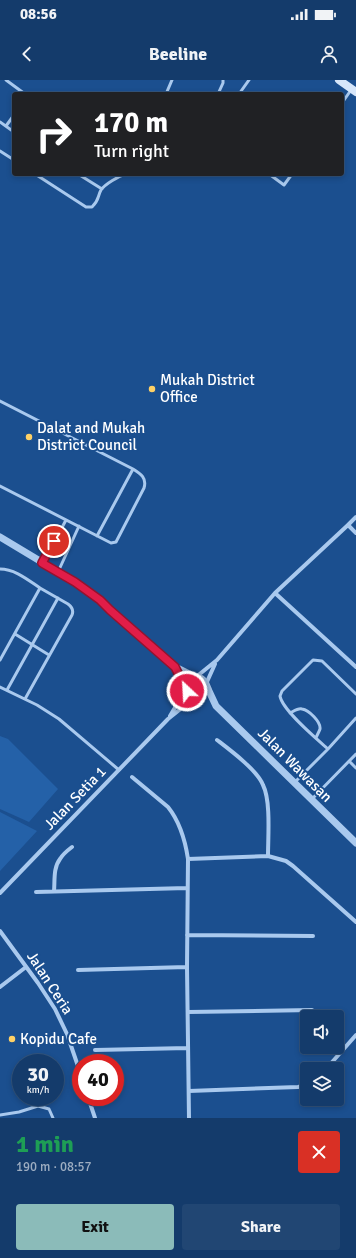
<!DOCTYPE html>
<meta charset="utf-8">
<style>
:root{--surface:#143b6b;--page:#214673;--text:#f1f3f6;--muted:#9dadc1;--line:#33557e;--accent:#8bbbb9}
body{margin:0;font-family:Signika,sans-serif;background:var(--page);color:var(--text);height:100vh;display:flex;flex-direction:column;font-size:15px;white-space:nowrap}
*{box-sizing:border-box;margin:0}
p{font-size:13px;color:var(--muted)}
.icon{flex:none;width:22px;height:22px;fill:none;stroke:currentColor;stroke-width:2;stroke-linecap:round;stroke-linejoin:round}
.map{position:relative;height:1038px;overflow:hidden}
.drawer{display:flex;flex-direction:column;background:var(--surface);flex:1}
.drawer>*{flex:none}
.top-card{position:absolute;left:12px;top:12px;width:332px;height:84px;border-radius:4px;box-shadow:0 2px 6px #0003,0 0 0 1px var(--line);background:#202124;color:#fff;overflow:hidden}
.tools{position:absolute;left:300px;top:930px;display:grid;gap:8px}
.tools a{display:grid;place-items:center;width:44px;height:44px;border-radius:4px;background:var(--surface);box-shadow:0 2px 6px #0003,0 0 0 1px var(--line);font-size:20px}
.speed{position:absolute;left:12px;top:974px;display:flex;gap:8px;font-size:20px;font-weight:700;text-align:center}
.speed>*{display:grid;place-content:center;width:52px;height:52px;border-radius:50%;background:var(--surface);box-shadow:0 2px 6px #0003,0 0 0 1px var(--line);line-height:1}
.speed small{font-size:10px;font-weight:400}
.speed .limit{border:6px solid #d22;background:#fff;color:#111}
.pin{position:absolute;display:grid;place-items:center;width:34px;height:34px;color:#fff;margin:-17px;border:2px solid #fff;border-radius:50%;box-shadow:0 1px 4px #0007}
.me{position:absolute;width:44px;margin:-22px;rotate:335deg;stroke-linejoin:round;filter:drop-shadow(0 0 3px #0008)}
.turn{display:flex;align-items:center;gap:14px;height:84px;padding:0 16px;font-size:18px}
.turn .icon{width:52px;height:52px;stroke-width:2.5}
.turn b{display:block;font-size:28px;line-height:34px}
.round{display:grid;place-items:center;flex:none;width:42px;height:42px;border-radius:4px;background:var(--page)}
.head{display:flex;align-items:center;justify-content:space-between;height:68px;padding:0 16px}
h1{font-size:24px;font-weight:800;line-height:30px;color:#1e9e55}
.button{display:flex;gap:8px;margin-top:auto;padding:8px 16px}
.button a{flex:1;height:46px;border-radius:4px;background:var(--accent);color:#111;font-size:16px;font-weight:800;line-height:46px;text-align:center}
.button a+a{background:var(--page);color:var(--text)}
.status{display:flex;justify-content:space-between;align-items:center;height:28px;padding:0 20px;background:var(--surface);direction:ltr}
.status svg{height:11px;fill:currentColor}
header{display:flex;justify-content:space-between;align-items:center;height:52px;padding:0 16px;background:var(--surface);font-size:18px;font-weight:800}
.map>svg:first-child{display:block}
.green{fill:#2461a8}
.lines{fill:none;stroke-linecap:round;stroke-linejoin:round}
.service{stroke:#a9c9ee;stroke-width:3}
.minor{stroke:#a9c9ee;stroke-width:4}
.tertiary{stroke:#a9c9ee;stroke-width:7}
.secondary{stroke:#d6e6fa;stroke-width:8}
.route-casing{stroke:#92132f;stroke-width:10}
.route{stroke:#e11d48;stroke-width:7}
.poi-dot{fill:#ffd166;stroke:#1b4f8f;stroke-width:1.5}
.labels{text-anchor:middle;stroke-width:4;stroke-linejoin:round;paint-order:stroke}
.poi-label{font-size:15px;fill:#fff;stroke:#1b4f8f;text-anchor:start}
.street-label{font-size:15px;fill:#fff;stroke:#1b4f8f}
</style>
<div class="status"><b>08:56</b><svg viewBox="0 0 49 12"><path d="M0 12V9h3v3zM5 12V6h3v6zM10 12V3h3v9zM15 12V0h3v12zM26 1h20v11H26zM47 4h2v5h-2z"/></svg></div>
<header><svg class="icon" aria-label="back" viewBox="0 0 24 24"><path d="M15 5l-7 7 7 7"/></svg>Beeline<svg class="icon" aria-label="person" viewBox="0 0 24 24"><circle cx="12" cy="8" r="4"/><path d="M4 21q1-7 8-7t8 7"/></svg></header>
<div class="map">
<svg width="356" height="1038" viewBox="0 0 356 1038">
<rect width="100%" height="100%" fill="#1b4f8f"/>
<path class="green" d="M0,656L8,659L58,709L29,742L0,729Z
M0,732L37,751L0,791Z"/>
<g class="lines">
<path class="service" d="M6,0L25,14
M166,14L172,0
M218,14L223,3V0
M239,14L249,0
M342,23L351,10
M0,42L14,52
M6,46L14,35
M0,71L14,80
M35,94L86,127H92C100,119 97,117 101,110C105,104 119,96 126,94
M78,94L102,109
M269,94L284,105L292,94
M0,321L133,389C141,394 147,398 144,408L116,462L111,463L0,406
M97,456L133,389
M43,483L66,440
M0,489C15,489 28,500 40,508
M58,492L79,446
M15,554L49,575
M0,580L40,508L68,524C72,527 74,530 72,535L25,619
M0,607L37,625L59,639L119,690
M7,610L58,518
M290,633C294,631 298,628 302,629C309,630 321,642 320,649C319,652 317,655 316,658
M328,669C317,659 282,630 280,616L282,611L313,580L322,581L356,614
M349,681L356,688
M295,702L328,669L356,638
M312,719L356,674
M0,1035L19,1032L38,1026L49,1029L53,1038"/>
<path class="minor" d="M348,445L356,453
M275,513L356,587
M196,597L217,580L275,513L348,445L356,437
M206,604L215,584
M170,636L186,609
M217,660C230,670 257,690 263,705C271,721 268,757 268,776
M132,697L168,727C180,742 185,759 188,779L187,887L189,1038
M188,779L268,776L286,781L293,786L356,842
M54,811C55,801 53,788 60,779C63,774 68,770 72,767
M36,812L187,808
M0,813L168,639L178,631L197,617
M0,851L38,903L55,929L67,954L81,995
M187,855L313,856
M78,890L187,887
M0,907L26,887
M188,932L312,930
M95,970L188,968
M326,989L356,955
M189,1011L298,1007L307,1005
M88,1017L95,1038"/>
<path class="tertiary" d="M0,457L75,502L99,520L175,587L195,597
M175,587L186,608
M186 607a10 10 0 1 1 20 0a10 10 0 1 1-20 0Z
M206,604L209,611L216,626L356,763"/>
<path class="secondary" d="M339,0L356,12"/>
</g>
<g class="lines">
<g class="route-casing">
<path id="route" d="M54,461L42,483L75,502L100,520L110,530L175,587L187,611"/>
</g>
<use href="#route" class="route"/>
</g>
<g class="poi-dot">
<circle cx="152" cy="309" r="4"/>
<circle cx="29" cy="357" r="4"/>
<circle cx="12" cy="959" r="4"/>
</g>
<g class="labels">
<g class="poi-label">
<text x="160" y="305">Mukah District<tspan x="160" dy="17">Office</tspan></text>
<text x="37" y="353">Dalat and Mukah<tspan x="37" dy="17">District Council</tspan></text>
<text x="20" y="964">Kopidu Cafe</text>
</g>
<g class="street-label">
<text transform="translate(295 685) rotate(45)" y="5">Jalan Wawasan</text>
<text transform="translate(75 718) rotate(-46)" y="5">Jalan Setia 1</text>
<text transform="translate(50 903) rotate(57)" y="5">Jalan Ceria</text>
</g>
</g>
</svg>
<div class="tools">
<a><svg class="icon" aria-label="sound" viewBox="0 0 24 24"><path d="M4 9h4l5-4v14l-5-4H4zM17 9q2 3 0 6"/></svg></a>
<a><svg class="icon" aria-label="layers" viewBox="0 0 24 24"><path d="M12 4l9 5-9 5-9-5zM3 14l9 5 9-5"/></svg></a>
</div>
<div class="speed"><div>30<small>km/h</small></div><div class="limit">40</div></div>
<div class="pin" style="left:54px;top:461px;background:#d93025"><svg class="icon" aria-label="arrive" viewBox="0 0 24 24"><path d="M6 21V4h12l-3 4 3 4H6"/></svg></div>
<svg class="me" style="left:187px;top:611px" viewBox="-20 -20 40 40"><circle r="17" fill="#e11d48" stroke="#fff" stroke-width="3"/><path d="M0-11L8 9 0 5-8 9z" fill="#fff"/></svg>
<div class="top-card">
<div class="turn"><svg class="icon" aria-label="right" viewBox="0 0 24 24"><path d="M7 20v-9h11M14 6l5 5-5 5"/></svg><div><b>170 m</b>Turn right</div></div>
</div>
</div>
<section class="drawer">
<div class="head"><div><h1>1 min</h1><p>190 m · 08:57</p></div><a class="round" style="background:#d93025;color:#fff"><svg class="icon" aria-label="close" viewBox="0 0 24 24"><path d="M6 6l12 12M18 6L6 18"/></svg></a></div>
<div class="button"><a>Exit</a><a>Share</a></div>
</section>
